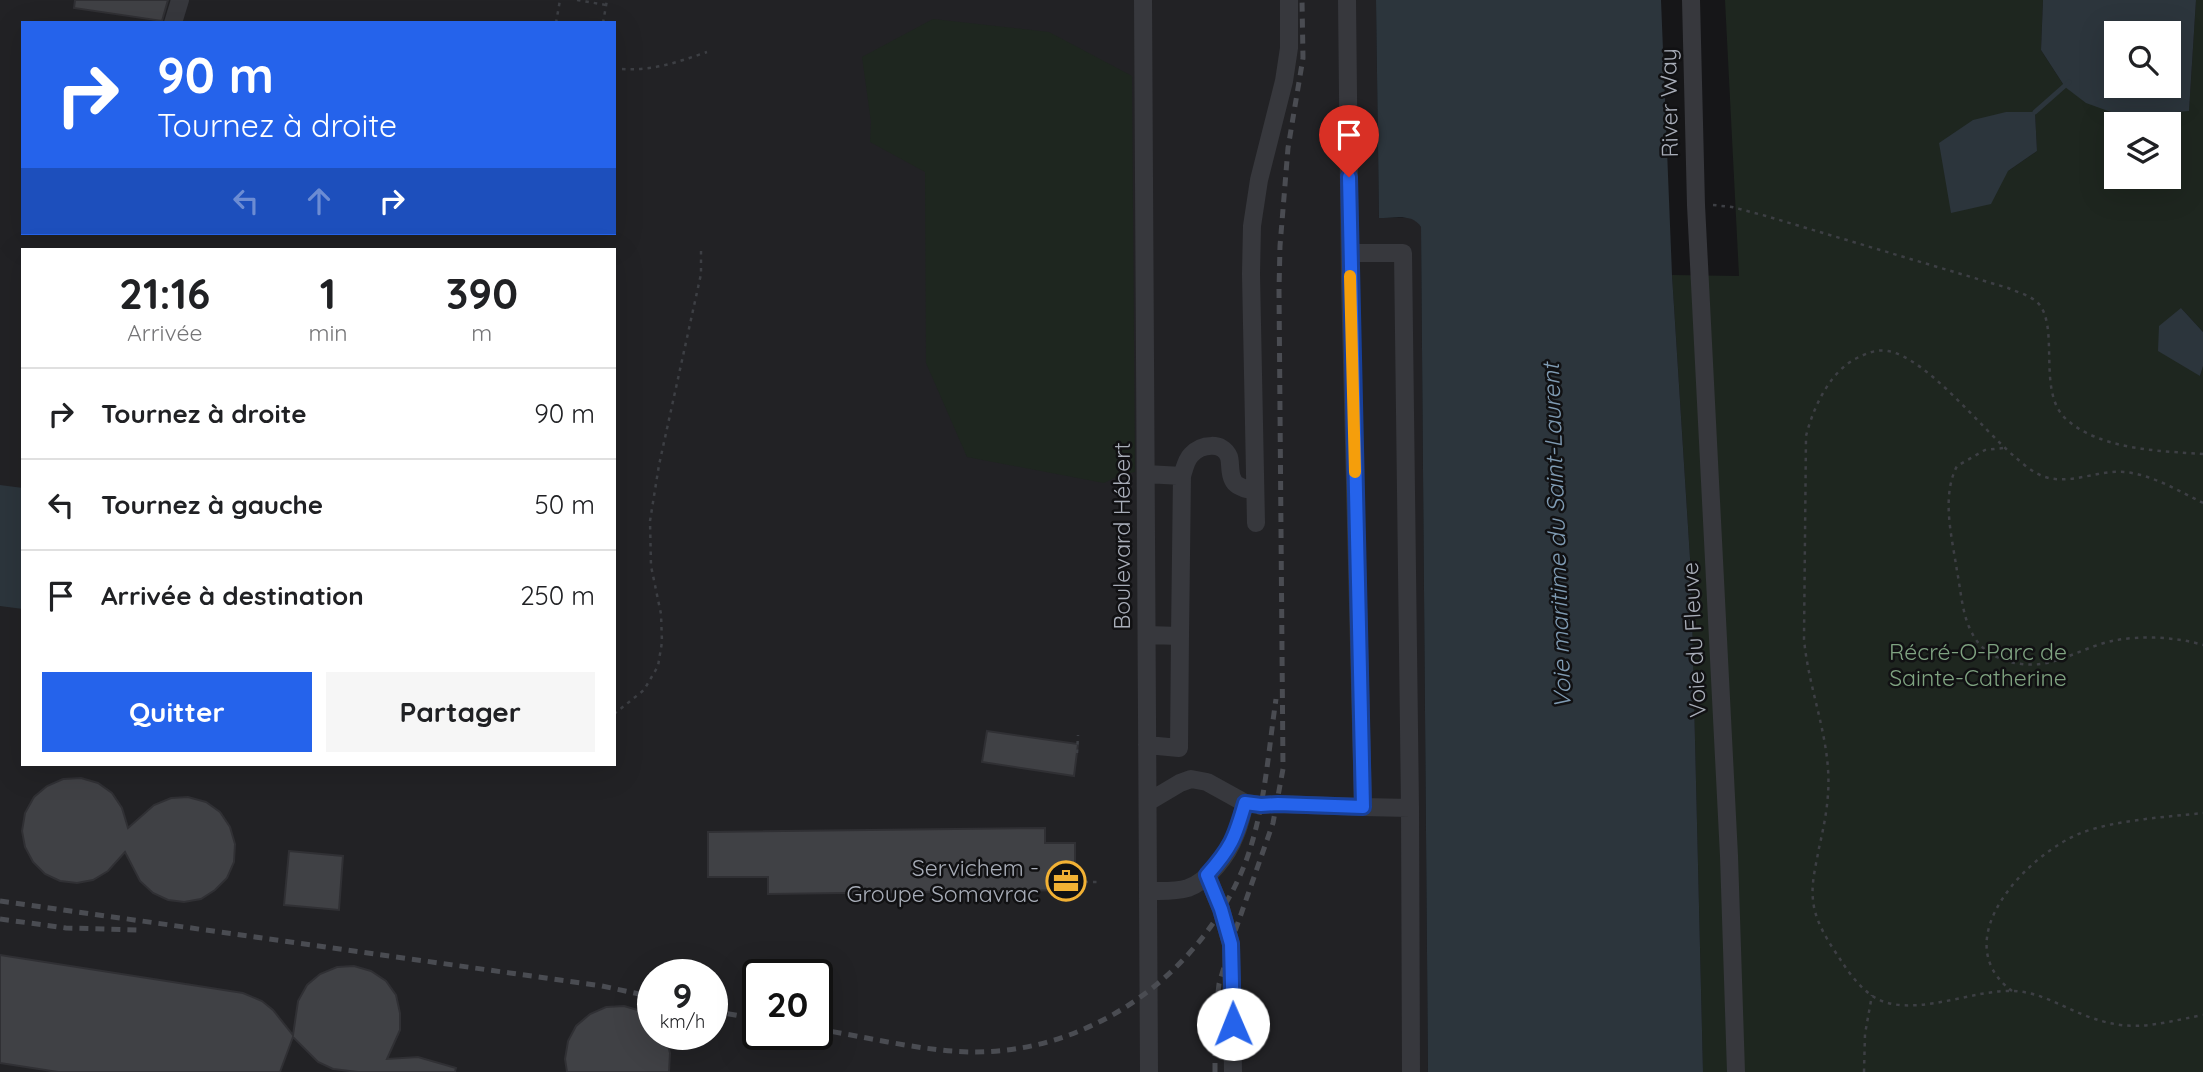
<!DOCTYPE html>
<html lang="fr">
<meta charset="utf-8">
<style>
:root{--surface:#fff;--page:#f6f6f6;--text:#202124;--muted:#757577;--line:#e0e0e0;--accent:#2563eb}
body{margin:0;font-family:Quicksand,sans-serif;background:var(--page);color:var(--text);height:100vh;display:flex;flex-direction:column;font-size:26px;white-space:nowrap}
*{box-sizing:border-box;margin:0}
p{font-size:23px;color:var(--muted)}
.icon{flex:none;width:38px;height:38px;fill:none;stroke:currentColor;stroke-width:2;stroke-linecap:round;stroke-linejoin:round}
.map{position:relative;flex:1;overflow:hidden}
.sheet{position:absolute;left:21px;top:248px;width:595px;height:518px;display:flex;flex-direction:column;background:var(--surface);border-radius:0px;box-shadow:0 7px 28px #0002}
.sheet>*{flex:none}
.top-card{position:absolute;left:21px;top:21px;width:595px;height:214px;border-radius:0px;box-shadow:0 7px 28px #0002;background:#2563eb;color:#fff;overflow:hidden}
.controls{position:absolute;left:2104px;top:21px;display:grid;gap:14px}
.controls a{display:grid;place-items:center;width:77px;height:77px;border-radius:0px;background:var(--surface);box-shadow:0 7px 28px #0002;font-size:35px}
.speed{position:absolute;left:637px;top:959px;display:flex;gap:14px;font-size:35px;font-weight:700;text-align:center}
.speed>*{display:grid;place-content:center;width:91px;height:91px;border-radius:50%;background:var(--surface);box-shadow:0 7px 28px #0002;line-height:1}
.speed small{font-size:18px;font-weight:400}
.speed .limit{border:4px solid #111;border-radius:10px;background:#fff;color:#111}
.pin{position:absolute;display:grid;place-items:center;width:60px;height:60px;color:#fff;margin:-72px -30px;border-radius:50% 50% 50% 0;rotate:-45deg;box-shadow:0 0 7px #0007}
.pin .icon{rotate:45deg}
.me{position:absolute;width:77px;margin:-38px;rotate:359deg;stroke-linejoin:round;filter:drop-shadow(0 0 5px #0008)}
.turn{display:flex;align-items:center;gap:24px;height:147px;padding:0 21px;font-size:32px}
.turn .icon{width:91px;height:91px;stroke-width:2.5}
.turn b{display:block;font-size:49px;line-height:60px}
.lanes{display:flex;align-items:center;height:66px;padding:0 21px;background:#0003;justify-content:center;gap:35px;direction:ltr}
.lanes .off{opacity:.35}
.eta{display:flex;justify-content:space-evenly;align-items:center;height:119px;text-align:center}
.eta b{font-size:42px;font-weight:700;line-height:49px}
.action{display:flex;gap:14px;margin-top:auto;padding:14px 21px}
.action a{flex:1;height:80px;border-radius:0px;background:var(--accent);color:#fff;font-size:28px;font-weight:700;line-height:80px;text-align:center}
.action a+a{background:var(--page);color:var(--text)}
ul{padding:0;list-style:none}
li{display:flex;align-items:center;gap:21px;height:91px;padding:0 21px;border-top:2px solid var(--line)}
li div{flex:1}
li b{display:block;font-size:26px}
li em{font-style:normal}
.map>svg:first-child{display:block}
.built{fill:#222225;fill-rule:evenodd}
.green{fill:#1e261f;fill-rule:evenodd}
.water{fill:#2c353c;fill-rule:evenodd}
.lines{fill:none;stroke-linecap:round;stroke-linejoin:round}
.stream{stroke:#2c353c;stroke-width:5}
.building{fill:#404145;stroke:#303034;stroke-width:2}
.path{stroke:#3d3f44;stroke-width:2.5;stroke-dasharray:3.5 5;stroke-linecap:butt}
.minor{stroke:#37383d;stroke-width:18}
.rail{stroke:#4a4c52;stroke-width:5;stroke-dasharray:9 7;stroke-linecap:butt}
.route-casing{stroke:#184099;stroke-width:18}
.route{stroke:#2563eb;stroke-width:12}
.slow{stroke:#f59e0b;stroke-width:12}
.labels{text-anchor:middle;stroke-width:5;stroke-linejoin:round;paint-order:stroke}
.street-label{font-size:23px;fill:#a8adb8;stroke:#111113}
.park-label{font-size:23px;fill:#7fa381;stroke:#111113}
.poi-label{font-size:23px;fill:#a8adb8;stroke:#111113;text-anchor:end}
.water-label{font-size:24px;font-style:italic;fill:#7f9bb3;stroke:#111113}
</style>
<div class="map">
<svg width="2203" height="1072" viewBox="0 0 2203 1072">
<rect width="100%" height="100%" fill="#161618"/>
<path class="built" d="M0,0H1376L1379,218H1410L1418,222L1421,227L1428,1072H0ZM23,23H614V233H23ZM23,250H614V765H23ZM653,975H712V1034H653ZM758,975H817V1034H758Z"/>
<path class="green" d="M1725,0H2043L2041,50L2065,87L2189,110L2196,0H2203V332L2181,308L2200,376L2203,366V1072H1703L1691,574L1672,275L1739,276ZM2035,112L2037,151L2008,171ZM2116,124H2168V177H2116Z
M933,19L1049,32L1132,76L1135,472L1120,475L1104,483L967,457L926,363L925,172L870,142L871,122L862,57Z"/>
<path class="water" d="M1376,0H1661L1672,275L1691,574L1703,1072H1428L1421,227C1413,213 1394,218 1379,218Z
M2043,0H2196L2189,111L2122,116L2086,103L2065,87L2041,50ZM2116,33H2168V86H2116Z
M2006,112H2035L2037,151L2008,171L1991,204L1951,213L1939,143L1973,120Z
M2181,308L2203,332V366L2200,376L2158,351L2159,326Z
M0,485L23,488V609L0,606Z"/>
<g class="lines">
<path class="stream" d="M2035,112L2069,82"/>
</g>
<path class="building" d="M75,0H168L162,21L74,8Z
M987,731L1078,744L1074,776L982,762Z
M81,778L98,783L112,793L122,808L128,828L154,805L171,798L188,797L206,802L220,812L230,827L235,844L234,862L227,878L215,890L201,899L184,902L168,900L153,893L140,881L125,852L108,871L93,880L77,883L60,881L45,874L33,862L25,847L22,831L25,813L34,797L47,786L63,779Z
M1045,828V843H1075V890L768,894V877H708V832Z
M289,851L343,856L339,910L284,905Z
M0,955L243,993L262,1001L273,1010L293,1035L298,1001L307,985L320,974L337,967L354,966L371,971L386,981L396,995L400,1013V1030L387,1059L418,1057L456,1068L455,1072H358L333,1069L318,1062L293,1037L280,1072H58L0,1063Z
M624,1006L641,1011L653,1020V1034H665L670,1053L669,1072H567L565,1059L568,1041L576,1026L590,1014L606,1007Z"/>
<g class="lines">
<path class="path" d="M577,0L606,5
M556,23L560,0
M603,23L607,0
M622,69C653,71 678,62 707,52
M1713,205L1732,207L1766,216L2008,288C2017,292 2029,295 2037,302C2061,325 2036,392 2066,419C2100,450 2160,451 2203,454
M2003,448L1985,450L1957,466C1941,497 1952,537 1957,571C1961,591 1962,615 1972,633C1984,658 2015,667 2041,664C2066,660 2088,646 2112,641C2140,635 2177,637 2203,645
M2203,503C2179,491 2151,474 2124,472C2097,470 2071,485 2045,477C2033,473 2023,464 2014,456C1982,429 1927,358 1888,351C1877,349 1867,353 1857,358C1830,371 1813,408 1806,436L1804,639C1808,684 1825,725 1828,769C1830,796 1825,822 1819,848C1816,865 1811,883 1813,900C1815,923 1830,944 1842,962C1853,979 1868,998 1888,1003C1926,1013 1977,989 2014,991C2039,992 2061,1006 2084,1015C2132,1034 2155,1024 2203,1015
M614,714L644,690L658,666L662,642L661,614L651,566L650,521L659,465L701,274V247
M1077,753L1078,735
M1076,882H1097
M2012,991C1944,940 2028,854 2081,833C2115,820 2166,817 2203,813
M1864,1072L1865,1034L1872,995"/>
<path class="minor" d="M1143,0L1149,1072
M1691,0L1696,205L1729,856L1736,1072
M173,23L180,0
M1350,253H1403L1410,808L1411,1072
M1146,474L1182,476
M1256,523L1251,274L1252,226L1259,180L1284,81L1289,48V0
M1147,635L1180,636L1182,476C1184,470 1186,460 1191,455C1201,444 1223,441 1229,457C1231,464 1229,473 1233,480C1235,485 1241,487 1246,489L1255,485
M1147,745L1179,748L1180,636
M1148,802L1180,783L1191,779L1207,782L1245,803L1261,805L1278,804L1363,807L1350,281L1347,0
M1363,807L1410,808
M1207,875L1221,909L1231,944L1233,1072
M1149,891C1161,891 1175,892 1188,888C1208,881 1228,855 1235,836C1240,825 1242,814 1245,803"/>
<path class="rail" d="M0,901L602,986L653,997
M0,919L66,928L140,930
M712,1011L758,1019
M817,1029C867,1037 926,1052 975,1052C1094,1052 1204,971 1246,861C1265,809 1268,753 1276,699
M1215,1072V1018L1219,984L1233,937L1273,823L1283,769L1279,290L1280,246L1288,148L1303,58L1302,0"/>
</g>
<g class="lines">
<g class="route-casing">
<path id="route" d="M1233,1024L1231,944L1221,909L1207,875C1231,848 1235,838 1245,803L1261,805L1278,804L1363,807L1349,177"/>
</g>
<use href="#route" class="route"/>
<path class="slow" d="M1350,276L1355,472"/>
</g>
<defs>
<g id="office-ring" transform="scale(2.0125)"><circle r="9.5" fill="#111113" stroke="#f2b134" stroke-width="1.5"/><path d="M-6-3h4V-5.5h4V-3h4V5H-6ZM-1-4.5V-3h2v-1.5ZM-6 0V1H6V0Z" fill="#f2b134"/></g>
</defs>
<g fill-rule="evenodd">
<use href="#office-ring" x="1066" y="881"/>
</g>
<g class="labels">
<g class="street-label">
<text transform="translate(1669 103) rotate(-91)" y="8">River Way</text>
<text transform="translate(1122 536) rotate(-90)" y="8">Boulevard Hébert</text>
<text transform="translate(1694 640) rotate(-93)" y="8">Voie du Fleuve</text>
</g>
<g class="park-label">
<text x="1978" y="660">Récré-O-Parc de<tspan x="1978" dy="26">Sainte-Catherine</tspan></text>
</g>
<g class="poi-label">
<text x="1039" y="876">Servichem -<tspan x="1039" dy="26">Groupe Somavrac</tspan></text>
</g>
<g class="water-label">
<text transform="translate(1557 536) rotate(-92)" y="8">Voie maritime du Saint-Laurent</text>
</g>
</g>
</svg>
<div class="controls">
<a><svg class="icon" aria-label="search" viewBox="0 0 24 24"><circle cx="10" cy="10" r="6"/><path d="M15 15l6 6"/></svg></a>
<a><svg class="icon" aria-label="layers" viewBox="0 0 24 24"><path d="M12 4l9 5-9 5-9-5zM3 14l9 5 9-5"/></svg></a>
</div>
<div class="speed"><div>9<small>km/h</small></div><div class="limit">20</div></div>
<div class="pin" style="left:1349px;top:177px;background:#d93025"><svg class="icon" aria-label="arrive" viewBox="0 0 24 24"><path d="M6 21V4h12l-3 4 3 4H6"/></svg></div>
<svg class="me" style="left:1233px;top:1024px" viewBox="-20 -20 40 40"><circle r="19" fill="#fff"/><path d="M0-13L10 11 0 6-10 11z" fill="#2563eb"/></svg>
<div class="top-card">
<div class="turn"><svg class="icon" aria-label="right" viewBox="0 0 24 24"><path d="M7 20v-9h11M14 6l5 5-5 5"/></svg><div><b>90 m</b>Tournez à droite</div></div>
<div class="lanes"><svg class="icon off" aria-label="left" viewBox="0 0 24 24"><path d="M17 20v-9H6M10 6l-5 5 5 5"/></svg><svg class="icon off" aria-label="ahead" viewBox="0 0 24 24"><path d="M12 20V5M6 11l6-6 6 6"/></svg><svg class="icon" aria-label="right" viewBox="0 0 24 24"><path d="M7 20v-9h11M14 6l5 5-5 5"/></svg></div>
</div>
<section class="sheet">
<div class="eta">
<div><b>21:16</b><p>Arrivée</p></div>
<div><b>1</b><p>min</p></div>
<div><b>390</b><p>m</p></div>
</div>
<ul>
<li><svg class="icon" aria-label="right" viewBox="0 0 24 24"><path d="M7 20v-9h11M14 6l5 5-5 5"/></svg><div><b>Tournez à droite</b></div><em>90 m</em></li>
<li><svg class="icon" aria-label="left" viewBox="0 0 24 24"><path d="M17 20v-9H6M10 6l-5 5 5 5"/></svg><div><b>Tournez à gauche</b></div><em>50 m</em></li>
<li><svg class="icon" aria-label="arrive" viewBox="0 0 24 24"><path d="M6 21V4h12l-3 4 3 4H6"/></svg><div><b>Arrivée à destination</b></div><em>250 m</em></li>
</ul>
<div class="action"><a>Quitter</a><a>Partager</a></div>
</section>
</div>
